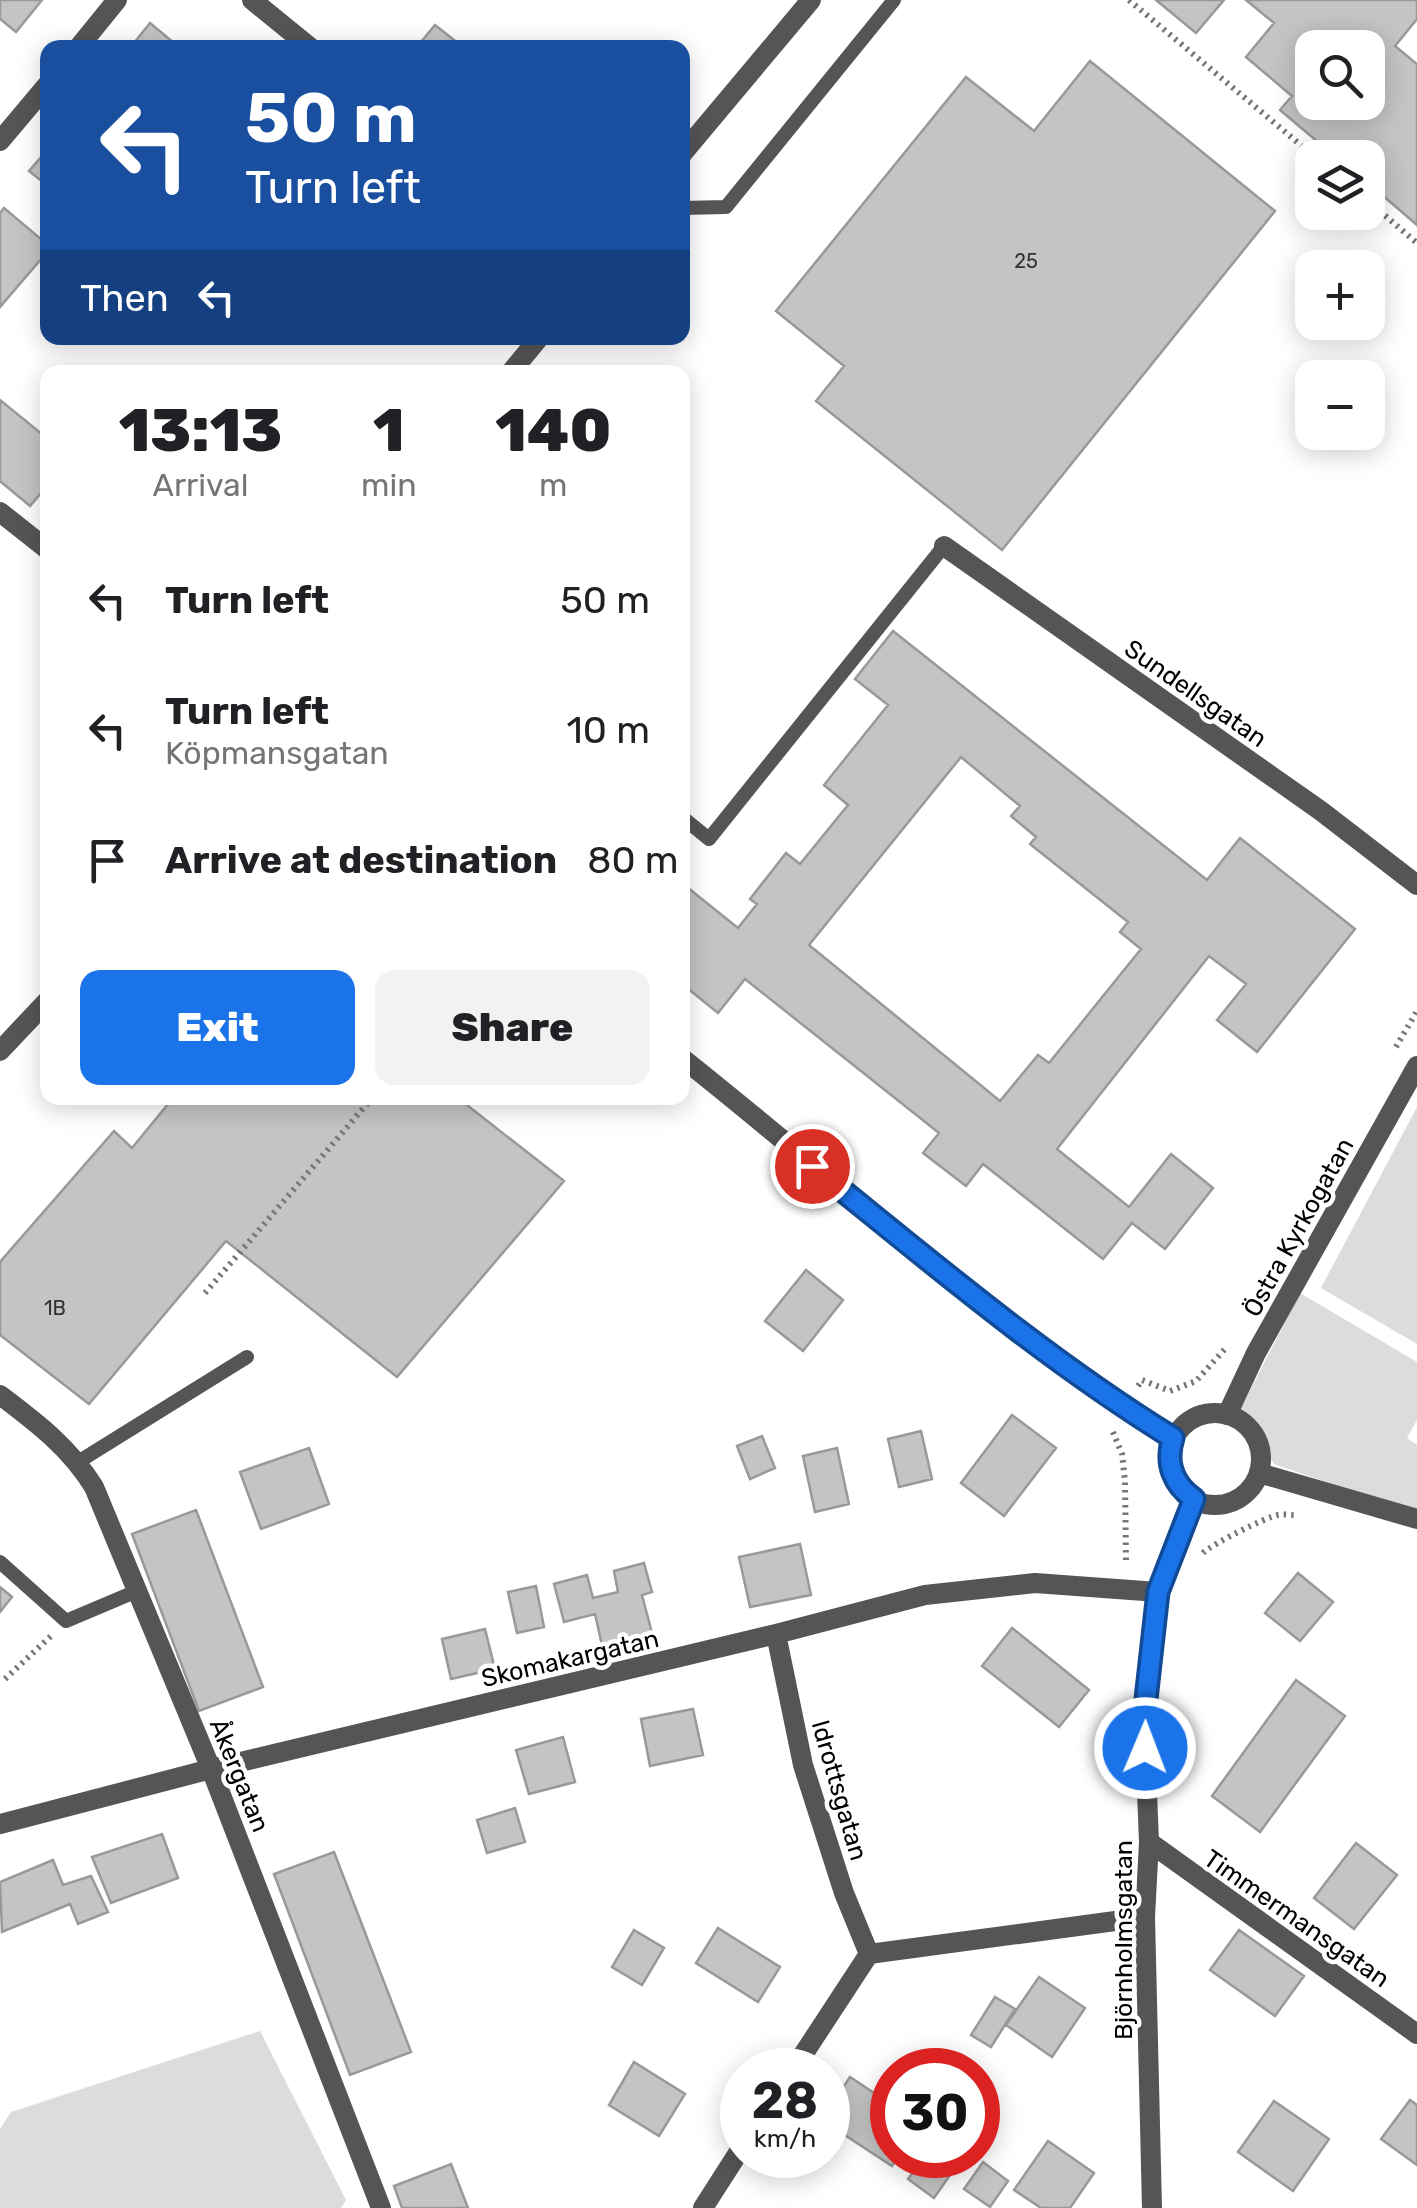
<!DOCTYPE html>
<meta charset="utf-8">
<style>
:root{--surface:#fff;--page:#f2f2f2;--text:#202124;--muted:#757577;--accent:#1a73e8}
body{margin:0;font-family:Rubik,sans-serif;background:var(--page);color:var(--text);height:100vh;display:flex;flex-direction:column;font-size:38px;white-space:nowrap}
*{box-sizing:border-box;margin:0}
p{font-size:32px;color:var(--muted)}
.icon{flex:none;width:55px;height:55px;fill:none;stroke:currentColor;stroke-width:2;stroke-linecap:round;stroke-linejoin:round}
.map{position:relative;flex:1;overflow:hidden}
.side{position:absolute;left:40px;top:365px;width:650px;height:740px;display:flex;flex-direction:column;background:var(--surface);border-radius:20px;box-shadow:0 5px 25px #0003}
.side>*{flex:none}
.hud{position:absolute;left:40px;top:40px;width:650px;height:305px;border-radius:20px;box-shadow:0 5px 25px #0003;background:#1a4fa0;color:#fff;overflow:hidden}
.fabs{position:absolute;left:1295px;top:30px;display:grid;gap:20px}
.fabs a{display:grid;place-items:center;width:90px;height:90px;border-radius:20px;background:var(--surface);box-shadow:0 5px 25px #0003;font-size:50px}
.speed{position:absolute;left:720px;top:2048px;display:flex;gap:20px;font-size:50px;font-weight:700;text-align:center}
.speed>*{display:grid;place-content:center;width:130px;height:130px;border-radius:50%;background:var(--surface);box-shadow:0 5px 25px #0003;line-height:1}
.speed small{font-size:25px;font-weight:400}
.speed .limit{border:15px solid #d22;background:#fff;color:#111}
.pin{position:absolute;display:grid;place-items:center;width:85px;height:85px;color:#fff;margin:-42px;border:5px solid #fff;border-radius:50%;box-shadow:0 2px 10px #0007}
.me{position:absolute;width:110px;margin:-55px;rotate:1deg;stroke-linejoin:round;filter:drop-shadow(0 0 8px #0008)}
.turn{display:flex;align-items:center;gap:35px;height:210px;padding:0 40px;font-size:45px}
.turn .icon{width:130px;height:130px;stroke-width:2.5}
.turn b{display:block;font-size:70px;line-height:85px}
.then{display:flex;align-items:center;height:95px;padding:0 40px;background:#0003;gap:20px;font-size:38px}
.eta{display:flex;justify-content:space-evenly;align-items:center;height:170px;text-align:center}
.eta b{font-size:60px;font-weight:800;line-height:70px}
.button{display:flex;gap:20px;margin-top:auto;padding:20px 40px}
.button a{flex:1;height:115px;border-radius:20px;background:var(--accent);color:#fff;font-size:40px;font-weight:800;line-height:115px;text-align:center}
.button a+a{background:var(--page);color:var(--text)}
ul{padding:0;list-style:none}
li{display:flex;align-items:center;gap:30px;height:130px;padding:0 40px}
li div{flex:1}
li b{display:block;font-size:38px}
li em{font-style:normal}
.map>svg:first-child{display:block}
.green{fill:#dcdcdc}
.building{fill:#c4c4c4;stroke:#999;stroke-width:2.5;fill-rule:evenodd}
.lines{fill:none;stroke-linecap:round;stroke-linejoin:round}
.path{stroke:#777;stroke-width:6;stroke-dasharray:2.5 5;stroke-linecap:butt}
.service{stroke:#555;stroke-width:14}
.minor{stroke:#555;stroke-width:20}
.tertiary{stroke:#555;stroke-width:20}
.route-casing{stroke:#114b97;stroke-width:25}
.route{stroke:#1a73e8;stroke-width:18}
.labels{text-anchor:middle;stroke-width:9;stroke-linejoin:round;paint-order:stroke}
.number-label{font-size:20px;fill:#313131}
.street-label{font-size:25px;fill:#000;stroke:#fff}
</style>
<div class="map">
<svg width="1417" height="2208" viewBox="0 0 1417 2208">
<rect width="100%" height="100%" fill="#fff"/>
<path class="green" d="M1417,1107V1344L1321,1288Z
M1300,1293L1417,1362V1420L1407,1438L1417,1445V1513L1274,1464L1240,1410Z
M260,2031L346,2200L341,2208H0V2129L11,2112Z"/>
<path class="building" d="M0,0H42L16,32L0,19Z
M1156,0H1224L1196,33Z
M1246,0H1417V19L1395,46L1417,64V225L1368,183V158H1337L1280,110L1292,96L1246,57L1274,23ZM1312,48H1368V102H1312Z
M150,23L180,48H130Z
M435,25L454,40L448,48H416Z
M1090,61L1275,211L1002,550L816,401L844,366L776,311L966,77L1034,131Z
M48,149V186L29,171Z
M4,208L48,245V251L0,307V213Z
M0,400L48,439V485L30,506L0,481Z
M893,631L1207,880L1240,838L1355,929L1257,1052L1217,1020L1246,984L1209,956L1057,1149L1129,1207L1171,1154L1213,1188L1165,1249L1132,1223L1103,1259L983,1164L966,1186L923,1153L939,1133L745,979L718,1013L682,984V883L738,928L757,904L750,899L786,853L800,864L848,805L824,785L888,705L855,679ZM961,757L1020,806L1011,816L1036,837L1030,844L1128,922L1120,932L1141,949L1049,1063L1038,1055L1000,1101L809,945Z
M173,1098H458L564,1181L397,1377L226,1241L89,1404L0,1335V1262L114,1131L132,1148Z
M806,1270L843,1300L803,1351L765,1321Z
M1012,1415L1056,1448L1004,1516L961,1483Z
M921,1431L932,1479L899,1487L888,1439Z
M762,1436L775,1468L750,1479L737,1446Z
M309,1448L329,1504L261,1529L240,1472Z
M837,1448L849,1504L815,1512L803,1456Z
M196,1510L263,1687L199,1711L132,1534Z
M800,1544L811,1595L750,1607L739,1557Z
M644,1563L652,1592L642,1595L652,1633L602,1645L595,1614L564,1622L554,1584L587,1575L593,1598L618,1592L614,1571Z
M1298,1573L1333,1602L1300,1641L1265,1613Z
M536,1586L544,1627L517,1633L508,1592Z
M0,1587L12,1597L0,1612Z
M1012,1628L1089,1690L1059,1727L982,1666Z
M485,1629L495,1669L451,1679L442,1639Z
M1296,1680L1345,1716L1260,1832L1212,1796Z
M693,1709L703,1755L650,1766L641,1719Z
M563,1737L575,1782L529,1794L516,1750Z
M515,1808L525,1842L487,1853L477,1820Z
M162,1834L178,1878L111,1903L92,1857Z
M1356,1843L1397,1875L1354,1929L1314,1898Z
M334,1852L411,2052L350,2075L274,1874Z
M53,1860L63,1885L91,1876L108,1912L78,1924L70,1904L2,1932L0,1882Z
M718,1928L780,1967L758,2002L696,1963Z
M634,1930L664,1948L642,1985L612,1967Z
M1239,1930L1304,1976L1275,2016L1210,1970Z
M1039,1977L1085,2008L1052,2057L1006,2025Z
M995,1997L1015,2009L991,2047L971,2035Z
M634,2062L685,2094L659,2136L609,2105Z
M850,2077L892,2105V2155H899L892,2166L828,2124V2110Z
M1410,2100L1417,2105V2165L1381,2139Z
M1274,2101L1329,2139L1293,2191L1238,2152Z
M1048,2141L1094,2173L1070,2208H1041L1014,2190Z
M926,2155L953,2171L934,2198L908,2179Z
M983,2162L1008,2181L990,2207L964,2189Z
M451,2164L468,2208H402L394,2186Z"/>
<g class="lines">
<path class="path" d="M1129,0L1316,158
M1368,201L1417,243
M1396,1047L1417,1011
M205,1293L372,1098
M1138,1386L1142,1380L1170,1391L1196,1381L1225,1349
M1113,1432L1122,1454L1125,1481L1126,1563
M1203,1553C1212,1544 1266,1517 1278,1515C1284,1514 1290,1515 1295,1515
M5,1679L51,1636"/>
<path class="service" d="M682,208L726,207L894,0
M682,817L709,839L944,546
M78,1462L247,1357
M0,1562L66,1621L137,1591"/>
<path class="minor" d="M252,0L311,48
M78,48L117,0
M0,141L48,84
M0,512L48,550
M944,546L1321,811L1417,885
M0,1395C36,1422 70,1448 94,1487L211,1769L381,2208
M1227,1415L1256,1353L1417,1066
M776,1634L803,1765L844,1893L869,1954L1145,1917
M0,1824L211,1769L776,1634L925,1595L1035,1583L1158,1592
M1149,1842L1417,2034
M793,2070L869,1954
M703,2208L742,2147
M1152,2208L1145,1917L1149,1842L1144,1717L1158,1592L1194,1499"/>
<path class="tertiary" d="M682,154L811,0
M511,372L539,338
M0,1051L48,1000
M682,1058C844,1186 997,1330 1173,1438
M1169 1459a46 46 0 1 1 92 0a46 46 0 1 1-92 0Z
M1259,1473L1417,1519"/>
</g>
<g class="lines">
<g class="route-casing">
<path id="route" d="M812,1166C929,1260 1045,1359 1173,1438C1165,1463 1173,1484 1194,1499L1158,1592L1144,1717L1145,1748"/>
</g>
<use href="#route" class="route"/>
</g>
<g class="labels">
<g class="number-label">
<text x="1026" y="268">25</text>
<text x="55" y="1315">1B</text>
</g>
<g class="street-label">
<text transform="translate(1196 693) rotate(35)" y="9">Sundellsgatan</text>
<text transform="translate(1298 1227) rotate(-61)" y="9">Östra Kyrkogatan</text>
<text transform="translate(570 1658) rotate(-13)" y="9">Skomakargatan</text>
<text transform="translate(240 1775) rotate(68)" y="9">Åkergatan</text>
<text transform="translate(840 1790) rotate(74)" y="9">Idrottsgatan</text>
<text transform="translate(1297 1918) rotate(35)" y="9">Timmermansgatan</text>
<text transform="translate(1123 1940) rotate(-90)" y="9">Björnholmsgatan</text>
</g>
</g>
</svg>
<div class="fabs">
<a><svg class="icon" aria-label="search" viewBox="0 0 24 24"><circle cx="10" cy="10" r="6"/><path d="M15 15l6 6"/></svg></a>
<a><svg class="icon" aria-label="layers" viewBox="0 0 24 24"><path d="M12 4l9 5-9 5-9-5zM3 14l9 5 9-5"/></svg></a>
<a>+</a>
<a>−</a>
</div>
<div class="speed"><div>28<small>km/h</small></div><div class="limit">30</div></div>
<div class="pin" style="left:812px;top:1166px;background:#d93025"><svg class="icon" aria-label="arrive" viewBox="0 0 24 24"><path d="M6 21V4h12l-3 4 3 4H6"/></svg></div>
<svg class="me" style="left:1145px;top:1748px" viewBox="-20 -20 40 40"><circle r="17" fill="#1a73e8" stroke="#fff" stroke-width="3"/><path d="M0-11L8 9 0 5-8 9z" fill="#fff"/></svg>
<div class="hud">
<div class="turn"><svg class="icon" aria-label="left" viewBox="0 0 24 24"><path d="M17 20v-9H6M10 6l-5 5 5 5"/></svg><div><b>50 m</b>Turn left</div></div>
<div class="then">Then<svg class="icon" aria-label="left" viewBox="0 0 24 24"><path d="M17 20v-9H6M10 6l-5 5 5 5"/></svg></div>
</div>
<section class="side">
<div class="eta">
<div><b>13:13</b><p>Arrival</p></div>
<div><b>1</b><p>min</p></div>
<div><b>140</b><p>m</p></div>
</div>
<ul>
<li><svg class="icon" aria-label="left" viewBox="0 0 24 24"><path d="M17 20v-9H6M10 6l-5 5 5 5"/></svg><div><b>Turn left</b></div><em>50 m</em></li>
<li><svg class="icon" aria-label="left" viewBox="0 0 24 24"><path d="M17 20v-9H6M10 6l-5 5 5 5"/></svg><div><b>Turn left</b><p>Köpmansgatan</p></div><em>10 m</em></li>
<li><svg class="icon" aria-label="arrive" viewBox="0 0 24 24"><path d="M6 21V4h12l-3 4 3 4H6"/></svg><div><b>Arrive at destination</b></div><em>80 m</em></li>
</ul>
<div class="button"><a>Exit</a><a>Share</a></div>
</section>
</div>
